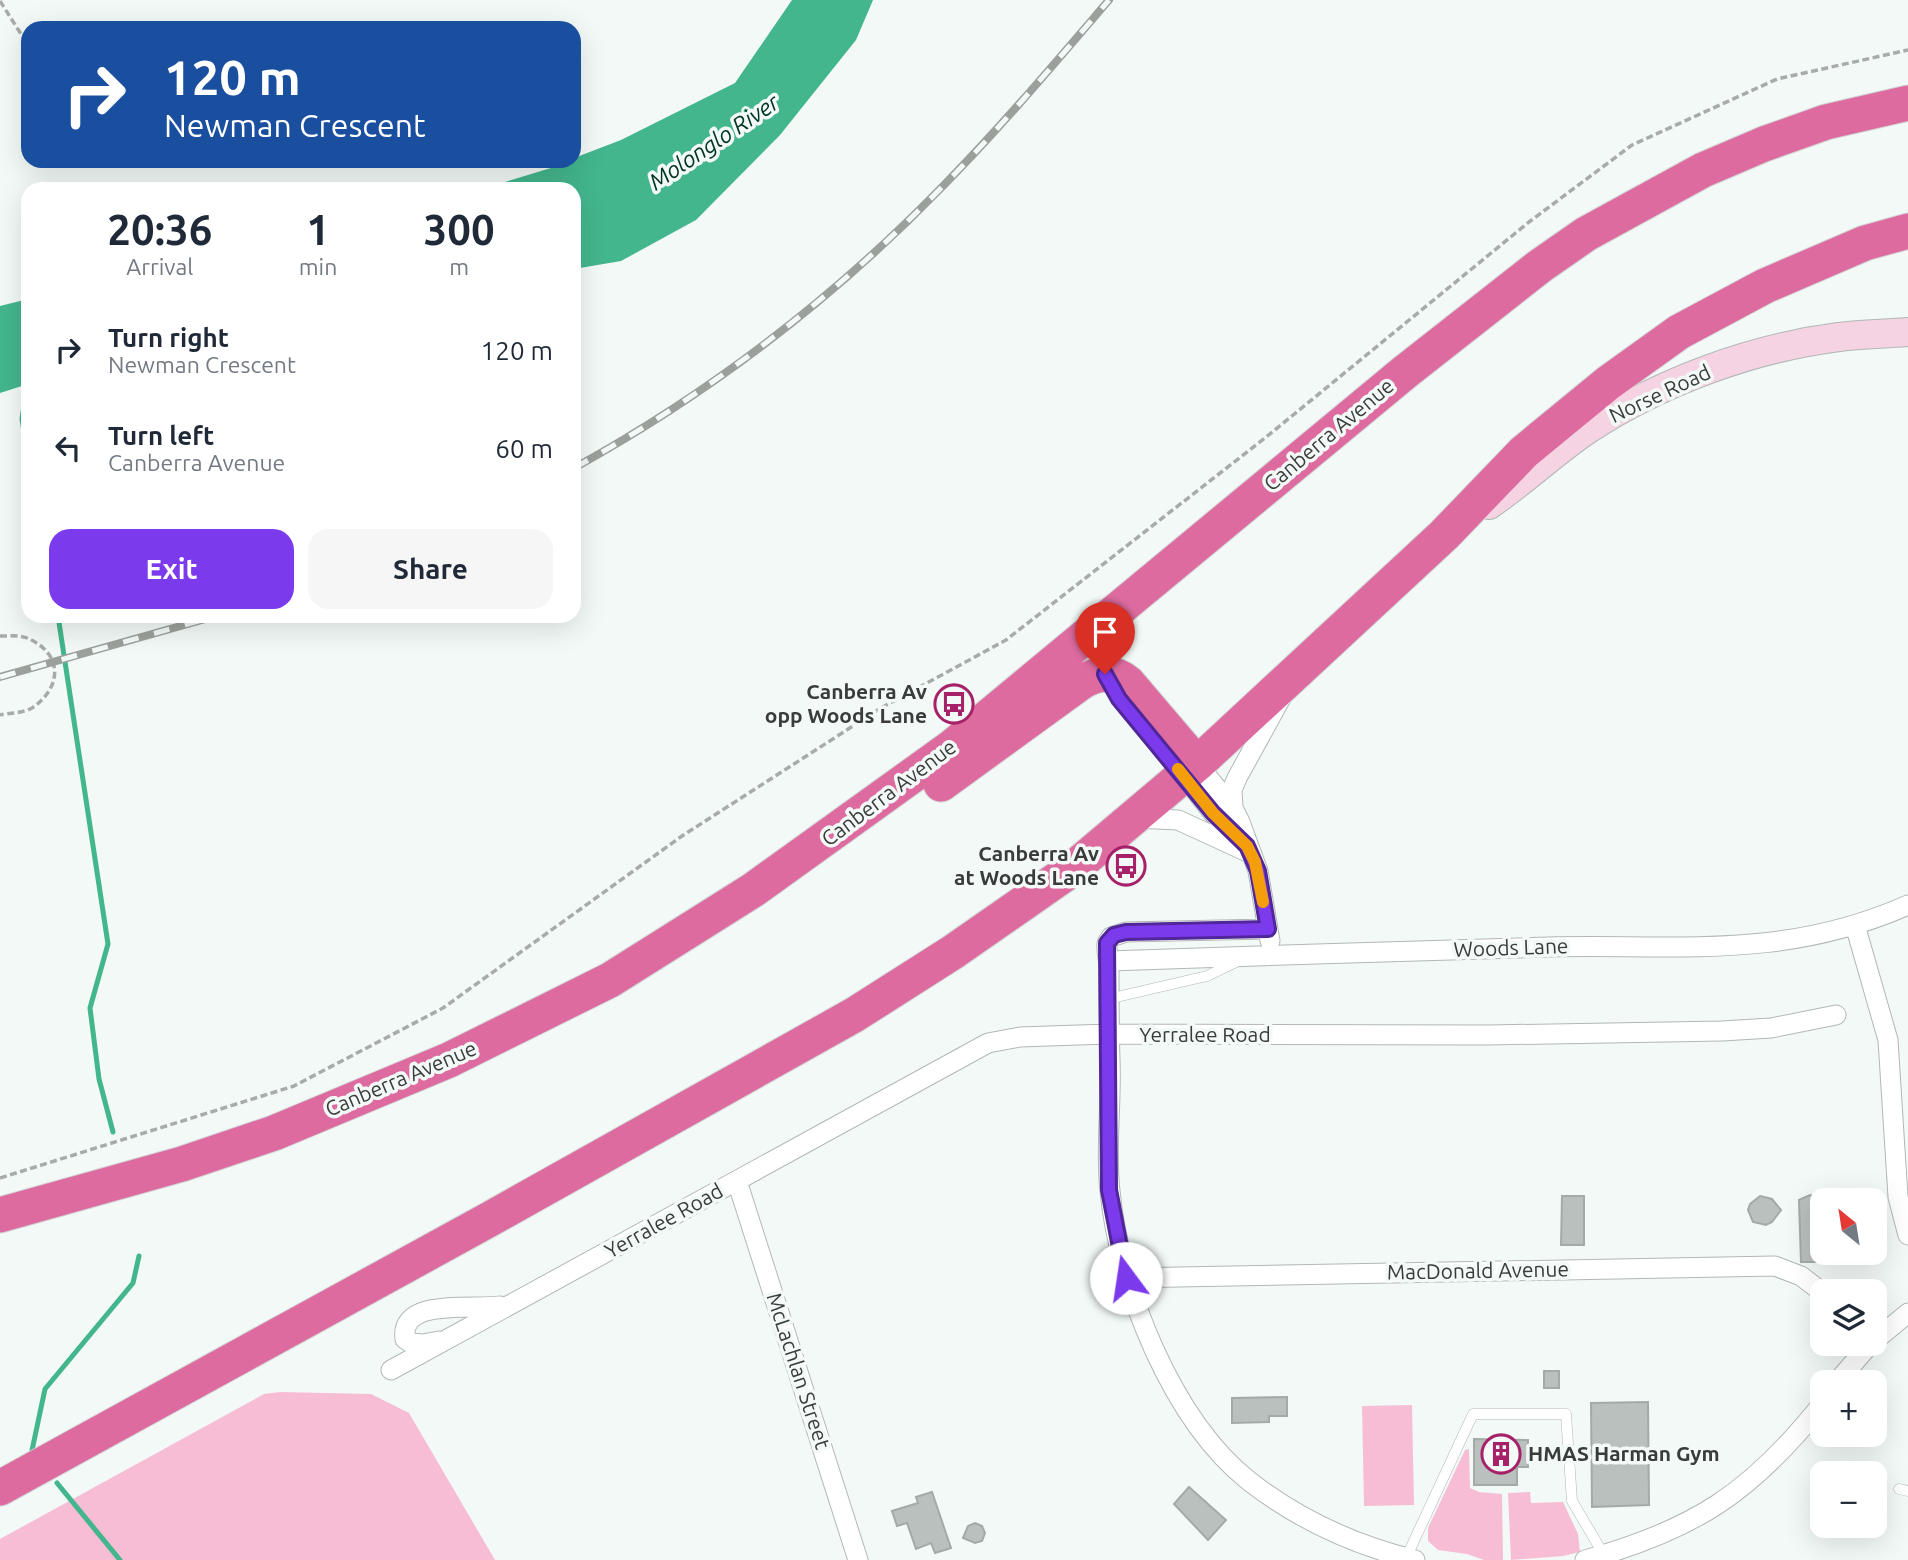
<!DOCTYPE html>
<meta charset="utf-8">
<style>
:root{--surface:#fff;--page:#f6f6f7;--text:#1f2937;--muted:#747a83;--accent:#7c3aed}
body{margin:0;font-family:Ubuntu,sans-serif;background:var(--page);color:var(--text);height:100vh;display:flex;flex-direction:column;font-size:26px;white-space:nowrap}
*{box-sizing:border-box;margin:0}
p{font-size:23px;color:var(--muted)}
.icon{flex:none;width:38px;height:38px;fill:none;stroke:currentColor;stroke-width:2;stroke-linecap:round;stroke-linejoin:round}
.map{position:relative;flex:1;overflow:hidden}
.side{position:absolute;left:21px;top:182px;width:560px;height:441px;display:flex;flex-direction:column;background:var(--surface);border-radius:21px;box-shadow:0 7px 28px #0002}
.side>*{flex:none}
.top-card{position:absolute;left:21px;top:21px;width:560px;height:147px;border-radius:21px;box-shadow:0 7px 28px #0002;background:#1a4fa0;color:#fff;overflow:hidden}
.needle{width:46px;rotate:330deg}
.controls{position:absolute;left:1810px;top:1188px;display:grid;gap:14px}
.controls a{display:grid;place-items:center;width:77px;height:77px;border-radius:14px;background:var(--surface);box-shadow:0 7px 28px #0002;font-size:35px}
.pin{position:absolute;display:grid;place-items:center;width:60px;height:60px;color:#fff;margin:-72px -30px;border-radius:50% 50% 50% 0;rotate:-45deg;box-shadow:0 0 7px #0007}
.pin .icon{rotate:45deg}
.me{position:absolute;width:77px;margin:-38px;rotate:346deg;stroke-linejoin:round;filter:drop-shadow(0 0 5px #0008)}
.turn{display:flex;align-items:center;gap:24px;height:147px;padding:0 28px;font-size:32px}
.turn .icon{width:91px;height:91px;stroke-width:2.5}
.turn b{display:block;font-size:49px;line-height:60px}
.eta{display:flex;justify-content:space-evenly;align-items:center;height:119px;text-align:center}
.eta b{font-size:42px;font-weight:700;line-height:49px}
.action{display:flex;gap:14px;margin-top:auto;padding:14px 28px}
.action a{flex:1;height:80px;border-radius:21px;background:var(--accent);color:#fff;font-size:28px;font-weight:700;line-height:80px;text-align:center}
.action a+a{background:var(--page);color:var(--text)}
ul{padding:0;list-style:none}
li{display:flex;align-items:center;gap:21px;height:98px;padding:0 28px}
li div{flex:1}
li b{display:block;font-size:26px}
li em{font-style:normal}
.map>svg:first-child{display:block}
.green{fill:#f7bdd4}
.water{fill:#43b68d}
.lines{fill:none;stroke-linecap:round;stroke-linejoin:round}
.stream{stroke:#43b68d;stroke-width:5}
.building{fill:#b9c0bd;stroke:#a3aaa7;stroke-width:2}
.lane-casing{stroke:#b1b8b5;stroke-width:11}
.street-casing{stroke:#b1b8b5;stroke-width:21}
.secondary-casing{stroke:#b1b8b5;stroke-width:30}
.highway-casing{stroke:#d3d4d4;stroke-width:37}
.path{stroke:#a7acaa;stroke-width:3.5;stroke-dasharray:7 3.5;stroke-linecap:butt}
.lane{stroke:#fff;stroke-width:10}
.street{stroke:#fff;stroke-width:19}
.secondary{stroke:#f5d3e2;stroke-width:28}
.highway{stroke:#dd6b9f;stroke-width:35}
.rail-casing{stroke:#9ba09d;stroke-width:8}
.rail{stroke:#f2f9f6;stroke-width:5;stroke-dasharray:16;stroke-linecap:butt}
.route-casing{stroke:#51269a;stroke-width:18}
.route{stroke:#7c3aed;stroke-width:12}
.slow{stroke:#f59e0b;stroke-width:12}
.labels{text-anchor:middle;stroke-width:7;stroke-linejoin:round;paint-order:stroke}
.street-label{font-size:21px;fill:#393c3a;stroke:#f2f9f6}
.poi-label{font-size:21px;font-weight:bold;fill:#393c3a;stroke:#f2f9f6;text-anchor:end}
.water-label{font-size:23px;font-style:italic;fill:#003424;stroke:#f2f9f6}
</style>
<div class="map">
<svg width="1908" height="1560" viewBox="0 0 1908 1560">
<rect width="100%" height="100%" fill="#f2f9f6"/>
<path class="green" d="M280,1392L371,1394L409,1413L495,1560H0V1539L264,1394Z
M1412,1405L1414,1505L1364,1506L1362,1406Z
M1469,1449L1470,1488L1479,1492L1502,1494L1503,1560H1484L1467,1554L1438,1550L1428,1541V1528L1465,1450Z
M1530,1492L1531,1503L1563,1502L1578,1534L1580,1552L1563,1556L1511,1560L1508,1493Z"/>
<path class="water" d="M792,0H873L856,40L780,135L696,220L621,261L574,269V189H482L574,161V158L621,140L735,83Z
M28,299V384L0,393V306Z"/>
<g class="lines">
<path class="stream" d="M28,380L22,419L28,455
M58,616L108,944L90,1008L99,1079L113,1132
M31,1455L45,1389L133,1283L139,1256
M57,1483L120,1560"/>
</g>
<path class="building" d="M1810,1195L1822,1200V1262H1801L1799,1200Z
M1562,1196H1584V1245H1561Z
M1760,1196L1772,1199L1781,1210L1772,1222L1766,1225L1753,1222L1748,1210L1750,1204Z
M1544,1371H1559V1388H1544Z
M1287,1397V1416H1269V1422L1232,1423V1398Z
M1648,1402L1649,1505L1592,1507L1591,1403Z
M1474,1439L1528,1440V1467H1517V1485H1474Z
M1189,1487L1226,1520L1208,1540L1174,1504Z
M932,1492L951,1548L935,1553L931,1543L916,1549L907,1523L897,1526L892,1511L918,1503L916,1497Z
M975,1523L982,1526L985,1533L982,1541L975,1543L963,1538L968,1526Z"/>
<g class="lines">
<g class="lane-casing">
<path id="lane" d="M1108,999L1207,976L1240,960
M1899,1489L1908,1491
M1406,1558L1473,1414H1566L1572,1501L1604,1555"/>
</g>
<g class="street-casing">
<path id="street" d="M1197,764L1233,808L1240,822L1258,871L1270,941
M1184,776L1213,813L1244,843
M1233,808L1232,790L1237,778L1281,698
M1135,818L1178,820L1252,854
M1855,925L1888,1040L1898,1197L1908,1235
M1268,929L1126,932L1111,937L1107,943C1106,951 1109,960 1109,969C1109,999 1109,1029 1110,1059C1112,1103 1105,1148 1110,1191C1119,1287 1172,1420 1249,1481C1299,1520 1354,1545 1415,1560
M1109,961C1255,956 1402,951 1548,947C1678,944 1784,960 1908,905
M737,1181L858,1560
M1126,1278L1775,1266L1801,1276L1822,1292
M439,1341L422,1344L411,1343L405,1339C399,1297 475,1310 500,1306
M1874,1341L1908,1313
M391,1370L988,1043L1020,1037L1108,1034L1488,1035L1722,1031L1771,1028L1836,1015
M1837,1382L1870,1344
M1585,1560C1694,1530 1751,1493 1822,1404"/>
</g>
<g class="secondary-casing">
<path id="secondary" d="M1489,505C1523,482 1553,453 1587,430C1660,382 1752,348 1839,337C1862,334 1885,334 1908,332"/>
</g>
<g class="highway-casing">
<path id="highway" d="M941,784L1080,683C1096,673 1113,670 1128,683L1197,764
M0,1215L182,1164L274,1133L449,1060L610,980L753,890L952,747L1405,372L1540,266L1586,234L1703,170L1764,144L1826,122L1908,103
M0,1488L490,1219L854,1015L953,952L1075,867L1197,764L1444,535L1524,452L1608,383L1679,332L1765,286L1865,243L1908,231"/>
</g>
<path class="path" d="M0,1L28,45
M0,636C8,636 20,635 27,638C63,653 63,687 32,708C24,713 9,713 0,715
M0,1178L294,1086L443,1008L682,836L881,708L1006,640L1265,438L1529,222L1632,145L1777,79L1908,50"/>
<use href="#lane" class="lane"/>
<use href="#street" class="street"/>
<use href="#secondary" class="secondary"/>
<use href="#highway" class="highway"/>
<g class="rail-casing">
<path id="rail" d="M574,468C710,393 835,297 943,186C1001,127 1055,63 1109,0
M0,677L216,616"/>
</g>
<use href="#rail" class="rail"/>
</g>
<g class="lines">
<g class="route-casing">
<path id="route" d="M1105,674L1119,699L1213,813L1247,846L1258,871L1268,929L1126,932L1114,935L1107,943L1109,1190L1126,1278"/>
</g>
<use href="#route" class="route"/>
<path class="slow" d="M1178,769L1213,813L1247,846L1255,862L1263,902"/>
</g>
<defs>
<g id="bus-ring" transform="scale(2.0125)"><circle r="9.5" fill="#f2f9f6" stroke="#a72169" stroke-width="1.5"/><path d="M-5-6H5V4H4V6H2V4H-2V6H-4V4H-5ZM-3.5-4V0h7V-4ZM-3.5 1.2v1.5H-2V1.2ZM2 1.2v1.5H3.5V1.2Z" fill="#a72169"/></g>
<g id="building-ring" transform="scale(2.0125)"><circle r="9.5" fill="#f2f9f6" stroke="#a72169" stroke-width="1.5"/><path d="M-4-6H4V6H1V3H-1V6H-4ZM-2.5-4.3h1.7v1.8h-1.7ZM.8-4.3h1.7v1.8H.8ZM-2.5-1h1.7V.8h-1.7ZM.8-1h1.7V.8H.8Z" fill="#a72169"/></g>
</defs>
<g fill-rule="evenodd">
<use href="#bus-ring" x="954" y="704"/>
<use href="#bus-ring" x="1126" y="866"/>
<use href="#building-ring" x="1501" y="1454"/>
</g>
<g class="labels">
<g class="street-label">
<text transform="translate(1660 394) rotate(-25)" y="7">Norse Road</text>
<text transform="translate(1329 435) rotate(-40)" y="7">Canberra Avenue</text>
<text transform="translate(889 793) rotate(-37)" y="7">Canberra Avenue</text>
<text transform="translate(1511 948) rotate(-2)" y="7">Woods Lane</text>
<text x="1205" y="1042">Yerralee Road</text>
<text transform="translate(401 1079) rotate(-23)" y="7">Canberra Avenue</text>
<text transform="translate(664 1221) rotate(-29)" y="7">Yerralee Road</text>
<text transform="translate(1478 1271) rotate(-1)" y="7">MacDonald Avenue</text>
<text transform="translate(798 1371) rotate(72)" y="7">McLachlan Street</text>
</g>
<g class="poi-label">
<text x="927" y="699">Canberra Av<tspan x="927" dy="24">opp Woods Lane</tspan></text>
<text x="1099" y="861">Canberra Av<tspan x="1099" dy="24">at Woods Lane</tspan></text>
<text x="1528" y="1461" text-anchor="start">HMAS Harman Gym</text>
</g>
<g class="water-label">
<text transform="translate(714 142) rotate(-34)" y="8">Molonglo River</text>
</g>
</g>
</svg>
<div class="controls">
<a><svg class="needle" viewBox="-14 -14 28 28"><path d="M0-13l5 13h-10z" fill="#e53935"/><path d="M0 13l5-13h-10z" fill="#747a83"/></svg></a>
<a><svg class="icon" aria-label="layers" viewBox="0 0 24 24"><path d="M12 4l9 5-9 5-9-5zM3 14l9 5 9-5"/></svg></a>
<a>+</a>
<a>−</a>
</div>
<div class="pin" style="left:1105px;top:674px;background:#d93025"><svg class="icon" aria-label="arrive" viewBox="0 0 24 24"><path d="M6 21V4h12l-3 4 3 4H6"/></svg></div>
<svg class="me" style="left:1126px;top:1278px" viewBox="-20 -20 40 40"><circle r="19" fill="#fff"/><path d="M0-13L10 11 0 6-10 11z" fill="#7c3aed"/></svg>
<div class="top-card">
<div class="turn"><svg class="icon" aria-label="right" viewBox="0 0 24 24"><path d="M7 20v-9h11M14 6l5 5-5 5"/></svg><div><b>120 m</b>Newman Crescent</div></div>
</div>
<section class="side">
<div class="eta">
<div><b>20:36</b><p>Arrival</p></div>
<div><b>1</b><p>min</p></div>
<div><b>300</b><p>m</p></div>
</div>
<ul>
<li><svg class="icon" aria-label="right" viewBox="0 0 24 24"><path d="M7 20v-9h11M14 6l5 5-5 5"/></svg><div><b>Turn right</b><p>Newman Crescent</p></div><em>120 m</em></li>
<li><svg class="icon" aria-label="left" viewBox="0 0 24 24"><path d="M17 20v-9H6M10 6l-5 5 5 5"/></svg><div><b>Turn left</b><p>Canberra Avenue</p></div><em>60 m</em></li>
</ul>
<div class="action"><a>Exit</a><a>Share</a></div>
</section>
</div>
